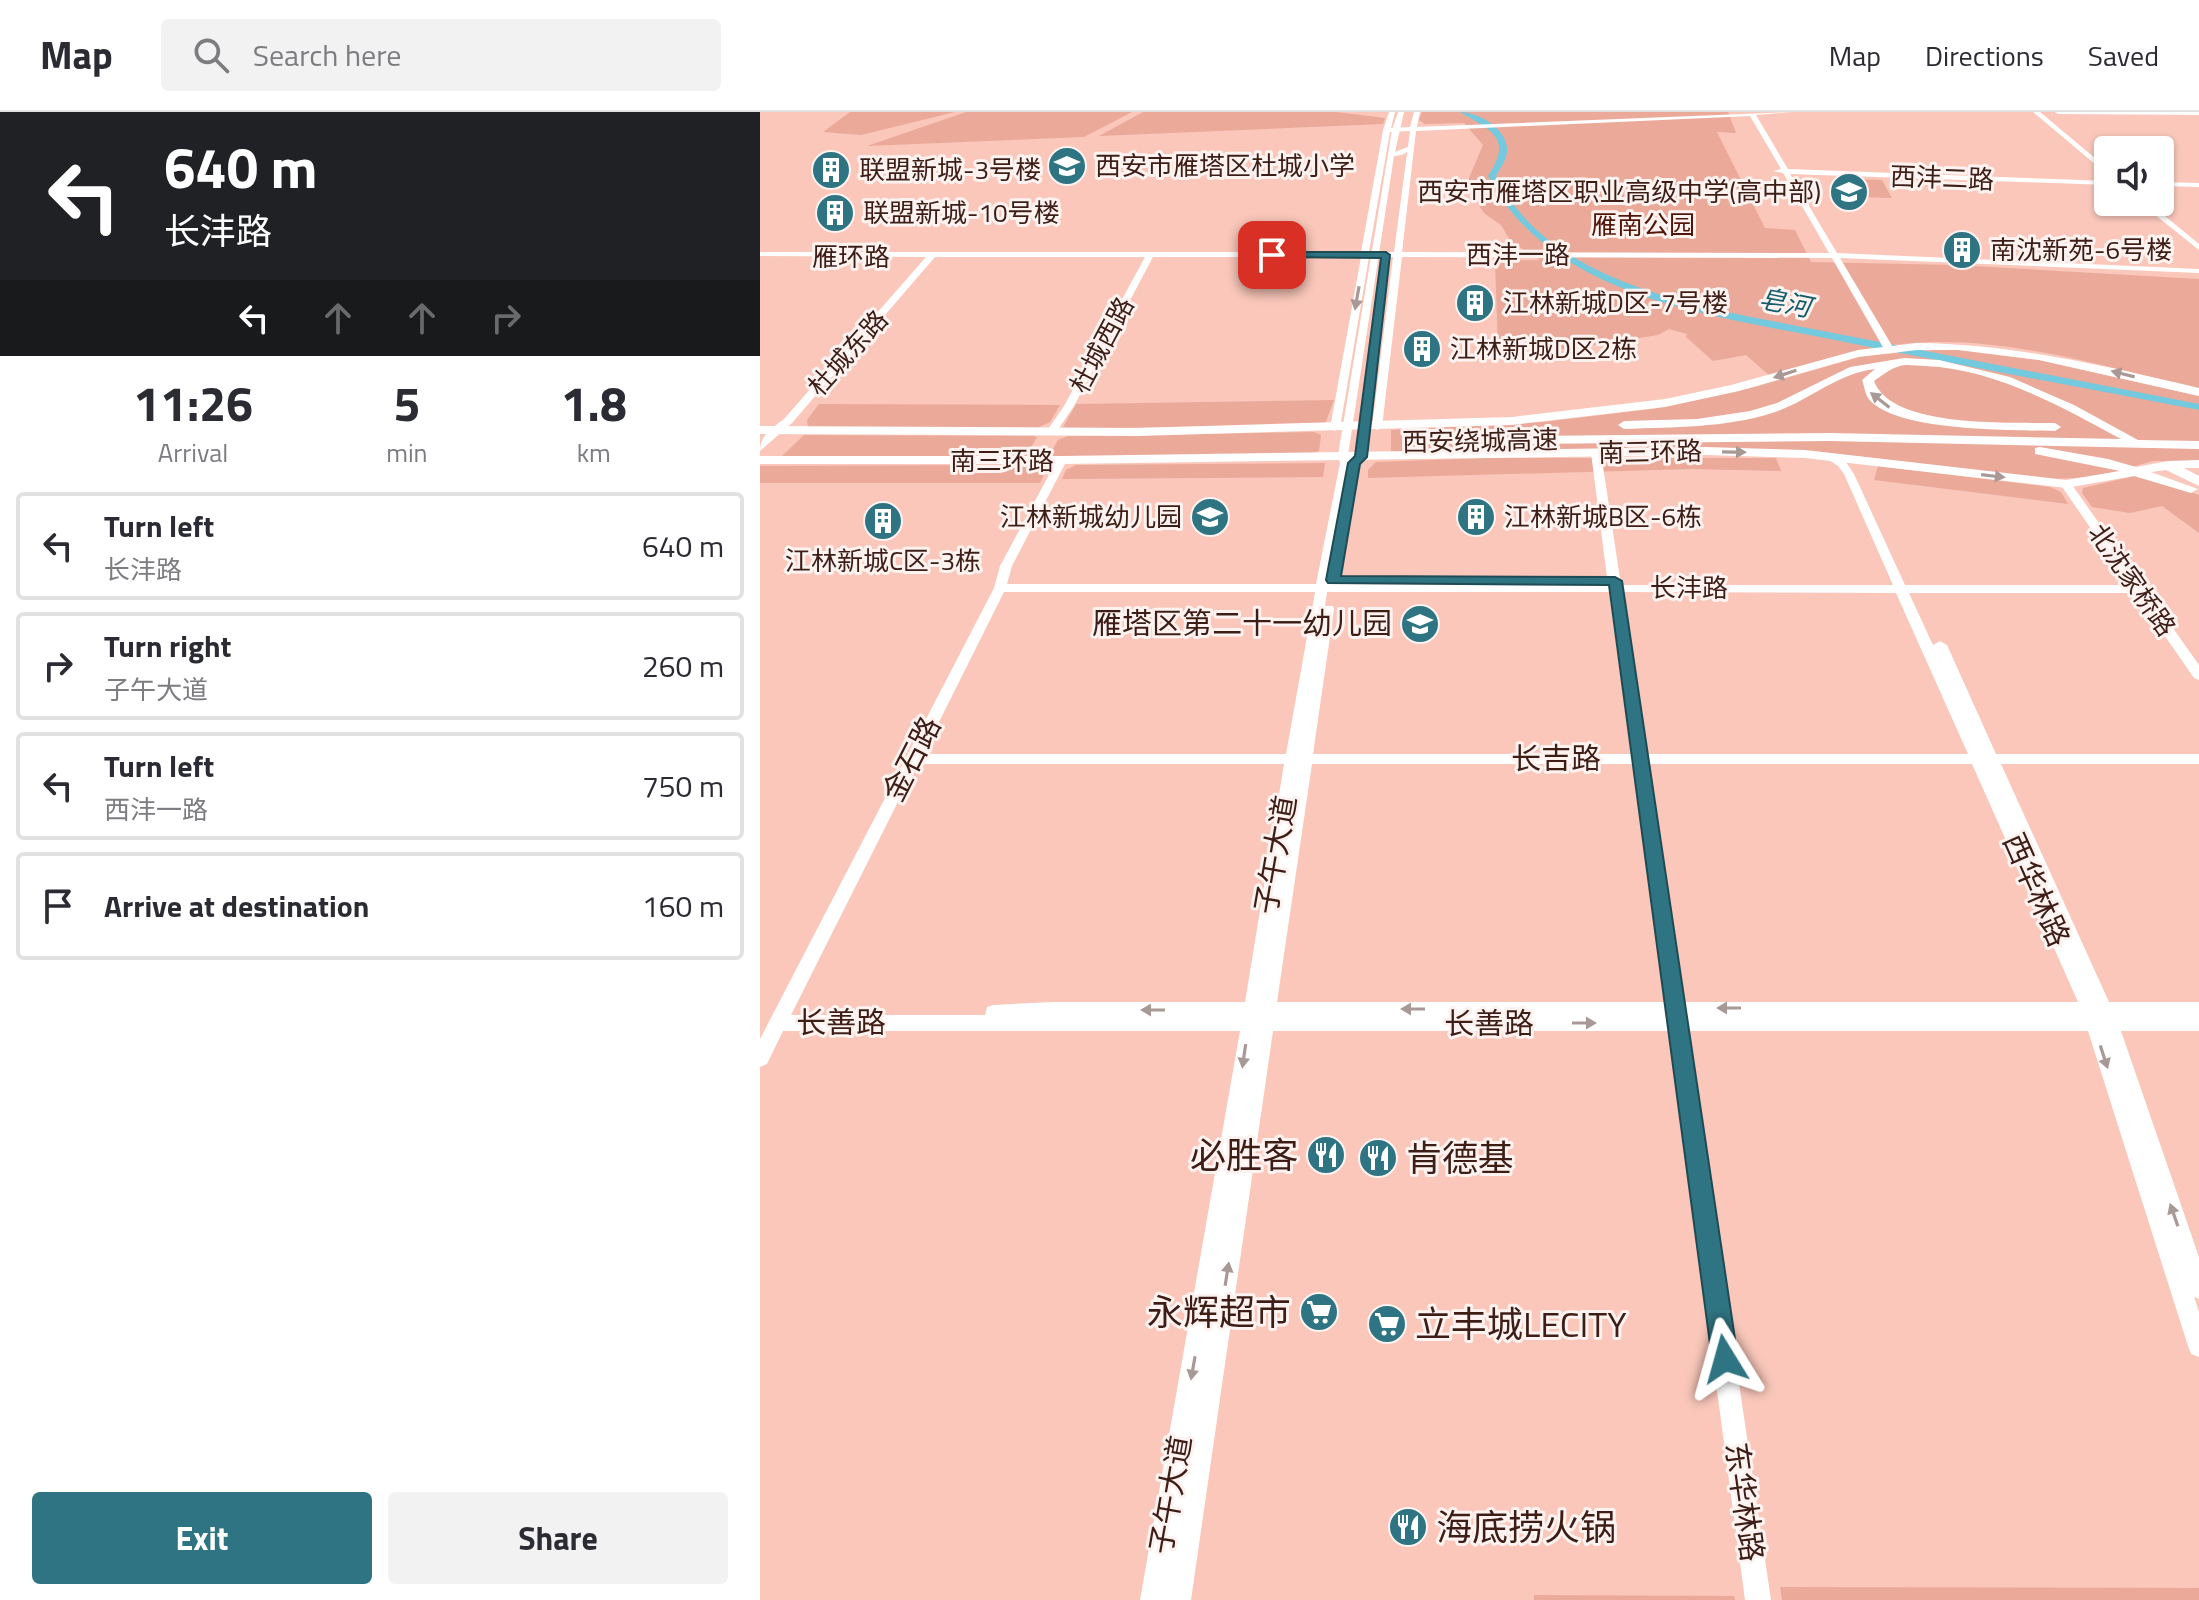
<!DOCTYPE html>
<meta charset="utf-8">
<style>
:root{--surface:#fff;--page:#f2f2f3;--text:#2b2b33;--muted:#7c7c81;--line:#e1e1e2;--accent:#2f7482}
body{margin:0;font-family:"Titillium Web","Noto Sans SC",sans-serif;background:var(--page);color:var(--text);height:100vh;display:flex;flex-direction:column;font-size:30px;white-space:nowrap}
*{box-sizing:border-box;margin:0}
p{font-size:26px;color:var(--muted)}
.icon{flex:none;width:44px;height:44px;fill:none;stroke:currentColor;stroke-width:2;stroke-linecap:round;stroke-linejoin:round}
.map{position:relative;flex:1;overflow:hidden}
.side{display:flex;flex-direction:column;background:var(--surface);width:760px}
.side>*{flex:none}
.top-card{background:#202124;color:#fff;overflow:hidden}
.fabs{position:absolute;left:1334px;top:24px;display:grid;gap:16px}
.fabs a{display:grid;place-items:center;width:80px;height:80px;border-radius:8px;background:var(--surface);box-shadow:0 2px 6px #0004;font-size:40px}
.pin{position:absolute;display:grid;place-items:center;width:68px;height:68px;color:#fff;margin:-34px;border-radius:16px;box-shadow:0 4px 12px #0006}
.me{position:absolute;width:88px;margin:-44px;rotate:352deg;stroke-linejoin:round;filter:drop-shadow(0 0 6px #0008)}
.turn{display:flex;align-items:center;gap:28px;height:168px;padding:0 32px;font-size:36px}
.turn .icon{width:104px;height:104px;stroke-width:2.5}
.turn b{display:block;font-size:56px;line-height:68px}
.lanes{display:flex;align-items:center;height:76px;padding:0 32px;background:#0003;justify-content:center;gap:40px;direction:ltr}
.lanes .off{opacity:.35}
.eta{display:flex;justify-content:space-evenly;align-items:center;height:136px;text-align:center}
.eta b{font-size:48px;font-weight:700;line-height:56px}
.primary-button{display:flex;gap:16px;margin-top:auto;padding:16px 32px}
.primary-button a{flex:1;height:92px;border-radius:8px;background:var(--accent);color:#fff;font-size:32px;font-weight:700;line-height:92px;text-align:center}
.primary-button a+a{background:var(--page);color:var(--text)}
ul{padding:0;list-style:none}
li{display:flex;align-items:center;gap:24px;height:108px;margin:0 16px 12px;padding:0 16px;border:4px solid var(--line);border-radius:8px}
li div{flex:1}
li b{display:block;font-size:30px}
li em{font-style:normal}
header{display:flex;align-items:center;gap:48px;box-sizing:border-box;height:112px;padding:0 40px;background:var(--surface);border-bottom:2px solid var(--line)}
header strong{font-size:38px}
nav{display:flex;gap:44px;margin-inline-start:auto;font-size:28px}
.search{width:560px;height:72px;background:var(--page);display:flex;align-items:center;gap:20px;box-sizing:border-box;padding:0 28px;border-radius:8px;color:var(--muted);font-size:30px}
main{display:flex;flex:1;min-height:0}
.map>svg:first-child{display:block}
.green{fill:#eba999}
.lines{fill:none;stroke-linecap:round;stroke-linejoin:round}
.river{fill:#73c9dd;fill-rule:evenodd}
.secondary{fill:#fff;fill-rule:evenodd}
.primary{fill:#fff;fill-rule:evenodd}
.highway{fill:#fff;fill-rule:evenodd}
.oneway{fill:#a89996}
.route{fill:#2f7482;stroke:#1f4b54;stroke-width:2}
.labels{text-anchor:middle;stroke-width:6;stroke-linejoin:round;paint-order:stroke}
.far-poi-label{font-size:26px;fill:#3d1d16;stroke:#fcf3f1;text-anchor:start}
.far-street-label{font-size:26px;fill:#3d1d16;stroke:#fcf3f1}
.far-park-label{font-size:26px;fill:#521507;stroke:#fcf3f1}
.far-water-label{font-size:26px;font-style:italic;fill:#145d6b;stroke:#fcf3f1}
.poi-label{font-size:30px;fill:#3d1d16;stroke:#fcf3f1;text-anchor:end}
.street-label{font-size:30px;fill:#3d1d16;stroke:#fcf3f1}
.near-poi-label{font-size:36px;fill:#3d1d16;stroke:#fcf3f1;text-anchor:start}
</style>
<header>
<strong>Map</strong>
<div class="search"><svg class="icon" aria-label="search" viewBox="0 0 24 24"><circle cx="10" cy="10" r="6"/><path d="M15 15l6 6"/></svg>Search here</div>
<nav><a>Map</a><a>Directions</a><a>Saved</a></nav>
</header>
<main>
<section class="side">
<div class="top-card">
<div class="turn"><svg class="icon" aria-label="left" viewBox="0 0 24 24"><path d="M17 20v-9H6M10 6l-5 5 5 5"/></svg><div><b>640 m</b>长沣路</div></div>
<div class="lanes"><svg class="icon" aria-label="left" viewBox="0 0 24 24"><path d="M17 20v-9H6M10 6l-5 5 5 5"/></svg><svg class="icon off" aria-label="ahead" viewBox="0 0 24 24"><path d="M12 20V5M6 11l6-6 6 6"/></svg><svg class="icon off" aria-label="ahead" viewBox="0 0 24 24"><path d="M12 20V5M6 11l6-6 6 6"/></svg><svg class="icon off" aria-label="right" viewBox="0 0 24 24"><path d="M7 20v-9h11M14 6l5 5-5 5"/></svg></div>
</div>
<div class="eta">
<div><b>11:26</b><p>Arrival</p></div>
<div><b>5</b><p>min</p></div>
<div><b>1.8</b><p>km</p></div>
</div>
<ul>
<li><svg class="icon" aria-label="left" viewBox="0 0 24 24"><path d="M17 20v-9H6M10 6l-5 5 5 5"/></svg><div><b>Turn left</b><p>长沣路</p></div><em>640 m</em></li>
<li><svg class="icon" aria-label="right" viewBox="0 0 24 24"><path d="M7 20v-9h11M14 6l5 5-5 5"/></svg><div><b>Turn right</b><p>子午大道</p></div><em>260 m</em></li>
<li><svg class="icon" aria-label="left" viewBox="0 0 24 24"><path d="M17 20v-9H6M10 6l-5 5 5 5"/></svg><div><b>Turn left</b><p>西沣一路</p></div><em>750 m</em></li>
<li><svg class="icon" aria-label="arrive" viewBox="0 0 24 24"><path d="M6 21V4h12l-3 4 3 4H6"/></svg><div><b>Arrive at destination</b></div><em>160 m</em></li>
</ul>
<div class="primary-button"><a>Exit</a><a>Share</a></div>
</section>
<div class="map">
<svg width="1439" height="1488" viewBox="0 0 1439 1488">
<rect width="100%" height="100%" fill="#fac7ba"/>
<path class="green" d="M90,0H195L101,23L63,20Z
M206,0H372L324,25L107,34Z
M383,0H576L625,6L623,12L339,24Z
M662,0H968L976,21L957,20L1005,116L1035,118L1051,150L1195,153L1439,167V277C1343,254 1241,222 1142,232C1097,236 1053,251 1010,264L986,243L953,249L926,225L927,222L909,217L898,223L810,237L738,238L735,149L780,148L751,130L741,113L725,102L709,80V66L723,33L704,11L665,12L659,8Z
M1090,67L1122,68L1132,86L1098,85Z
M1186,237L1247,241L1439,284V349H1393L1335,365L1290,367L1088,343L631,342V318L783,310L892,297L995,275L1103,244Z
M574,288L565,312L302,317L316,292Z
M59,292L300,293L290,310L275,317L48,316L47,308Z
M554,320L561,323L559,339L552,341L296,345L290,342L298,328L308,324Z
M44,323L273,324L277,325L265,346H20Z
M724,346H1016L1021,359L932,357L608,366V358L616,350Z
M565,351L563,365L302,367L306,358L316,353Z
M281,353L286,359L280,371H0V354Z
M1118,354L1290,375L1301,380L1308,392L1114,368Z
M1379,363L1439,383V421L1402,394L1370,401L1332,395L1322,381L1323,376Z
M1020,1475L1439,1476V1488H1022Z
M774,1483L974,1484L975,1488H774Z"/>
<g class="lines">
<path class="river" d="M700,0C719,0 749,18 747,40C746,49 740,56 736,64C781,156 894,184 986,204L1439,292V298C1314,274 1189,251 1065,226C989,211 907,199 837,165C792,143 751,110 728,64C754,25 730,18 700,0Z"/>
<path class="secondary" d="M629,0H635L631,16L650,15L654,0H660L657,15L1033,0L996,3L1028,57L1348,69V73L1030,62L1077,141L1439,157V161L1080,146L1134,237L1129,240L1124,237L1072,146L642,145L622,315L617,318L612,315L633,145H609L580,316L575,319L570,316L601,145H393L314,294L295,322L291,323L286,320L304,294L385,145H175L32,311L0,339C0,323 12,316 24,307L166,145L0,144V140H601L623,18ZM990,4L1021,57L1013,59L1023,61L1069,141L642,140L656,19ZM650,19L634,140H609L630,20Z
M1273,0H1280L1348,57V63Z
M1295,0H1439V3L1298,2Z
M1400,70L1439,71V75L1400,74Z
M1379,90H1388L1439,132V138Z
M836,338L841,341L861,473H1133L1084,362L1078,354L1063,344L1068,341L1086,350L1094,362L1145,473H1370L1300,372L1310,370L1439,553V568L1434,566L1375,481H1149L1195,581L1173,533L1180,529L1187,533L1236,642H1439V652H1241L1349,890H1439V919H1361L1439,1145V1187L1434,1185L1439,1200V1245L1431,1242L1428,1234L1328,919H927L1011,1488H985L909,919H513L431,1488H380L480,919H23L7,952L0,955V927L234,476L240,454L298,346L307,348L252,454L247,472H556L580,351L578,343L583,340L588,343L590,351L569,472L848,473L831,341ZM244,480H555L526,642H163ZM567,480H849L871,642H553L574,497L573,494H565ZM862,480L1136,481L1208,642H886ZM157,652H524L485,890H293L233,893L227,895L225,903H31ZM552,652H873L905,890H517ZM887,652H1212L1318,890H922Z"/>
<path class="primary" d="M638,0H644L635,40L650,34L653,36L642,43L634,44L588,343L583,346L578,343L632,18Z
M618,197L622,200L606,345L601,348L596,345L614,200Z"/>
<path class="highway" d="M1157,231C1254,232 1345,254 1439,276V284L1279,248L1198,238H1157L1098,245L979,279L905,295L752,313L378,324L0,322V314L378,316L752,305L905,287L971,273L1098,238Z
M1144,246L1179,248L1250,265L1314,293L1378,328L1439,329V337L1069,329L768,332L761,328L768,324L1069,321L1361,327C1300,294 1235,257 1165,254C1157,254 1147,252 1140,254C1132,256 1122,263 1114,269C1132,317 1251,310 1295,311L1301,315L1295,319C1255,318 1133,320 1108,286C1105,281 1104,273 1102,268L1115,257C1077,261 1048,290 1012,301C964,316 914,315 864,317L858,313L864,309L937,307L990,299L1017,291L1090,255Z
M945,335L1045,338L1306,368L1360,359L1275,342V336L1280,335L1348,347L1376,355L1408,349L1439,348V356H1424L1439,364V374L1406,358L1391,360L1438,377L1431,381L1374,364L1306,376L1045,346L945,343L302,352H0V344H302Z"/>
</g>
<defs><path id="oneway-solid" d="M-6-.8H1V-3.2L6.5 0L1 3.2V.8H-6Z" transform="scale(2)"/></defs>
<g class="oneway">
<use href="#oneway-solid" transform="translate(597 186) rotate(100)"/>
<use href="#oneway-solid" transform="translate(1025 262) rotate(162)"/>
<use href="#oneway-solid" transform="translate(1363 262) rotate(-166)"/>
<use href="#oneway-solid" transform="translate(1120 288) rotate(-142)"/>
<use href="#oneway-solid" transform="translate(974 340) rotate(1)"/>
<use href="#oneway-solid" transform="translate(1233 364) rotate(7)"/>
<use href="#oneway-solid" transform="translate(969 896) rotate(-180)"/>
<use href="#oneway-solid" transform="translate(653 897) rotate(180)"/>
<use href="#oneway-solid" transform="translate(393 898) rotate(180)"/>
<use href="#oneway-solid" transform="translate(824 911)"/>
<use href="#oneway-solid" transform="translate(484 944) rotate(98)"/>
<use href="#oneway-solid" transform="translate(1344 945) rotate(72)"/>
<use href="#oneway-solid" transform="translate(1414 1103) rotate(-109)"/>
<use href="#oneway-solid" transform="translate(467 1162) rotate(-81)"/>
<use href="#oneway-solid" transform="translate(433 1256) rotate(100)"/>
</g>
<path class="route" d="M512,140H626L630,143L607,345L600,352L581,464L855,465L862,469L978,1247L974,1256L965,1260L956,1256L952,1247L849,473L568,471L566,468L588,351L595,344L621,146L509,145Z"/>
<defs>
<g id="school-disc" transform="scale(2)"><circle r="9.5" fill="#2f7482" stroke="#fcf3f1"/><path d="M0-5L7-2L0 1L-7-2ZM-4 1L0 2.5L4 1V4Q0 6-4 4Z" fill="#fff"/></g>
<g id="building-disc" transform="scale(2)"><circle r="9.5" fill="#2f7482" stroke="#fcf3f1"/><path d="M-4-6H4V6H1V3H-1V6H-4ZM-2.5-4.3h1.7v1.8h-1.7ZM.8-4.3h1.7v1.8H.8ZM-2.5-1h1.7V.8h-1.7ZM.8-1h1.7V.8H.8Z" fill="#fff"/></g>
<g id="restaurant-disc" transform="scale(2)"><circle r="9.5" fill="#2f7482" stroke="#fcf3f1"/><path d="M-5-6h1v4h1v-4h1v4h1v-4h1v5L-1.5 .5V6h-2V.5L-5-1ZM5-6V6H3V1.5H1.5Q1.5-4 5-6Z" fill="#fff"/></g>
<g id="supermarket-disc" transform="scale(2)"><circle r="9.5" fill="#2f7482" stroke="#fcf3f1"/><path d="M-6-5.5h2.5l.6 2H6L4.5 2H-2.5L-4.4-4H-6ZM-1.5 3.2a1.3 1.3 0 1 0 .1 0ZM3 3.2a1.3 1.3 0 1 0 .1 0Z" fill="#fff"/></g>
</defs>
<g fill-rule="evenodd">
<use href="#school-disc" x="307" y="54"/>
<use href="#building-disc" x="71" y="58"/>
<use href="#school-disc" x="1089" y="80"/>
<use href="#building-disc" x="75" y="101"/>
<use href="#building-disc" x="1202" y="138"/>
<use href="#building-disc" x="715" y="191"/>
<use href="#building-disc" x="662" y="237"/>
<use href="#school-disc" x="450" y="405"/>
<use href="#building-disc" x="716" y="405"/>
<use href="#building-disc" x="123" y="409"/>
<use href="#school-disc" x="660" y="512"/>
<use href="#restaurant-disc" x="566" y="1043"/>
<use href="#restaurant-disc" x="618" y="1046"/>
<use href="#supermarket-disc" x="559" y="1200"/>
<use href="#supermarket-disc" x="627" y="1212"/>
<use href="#restaurant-disc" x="648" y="1415"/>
</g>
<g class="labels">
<g class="far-poi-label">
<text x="335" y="63">西安市雁塔区杜城小学</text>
<text x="99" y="67">联盟新城-3号楼</text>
<text x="1061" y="89" text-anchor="end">西安市雁塔区职业高级中学(高中部)</text>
<text x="103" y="110">联盟新城-10号楼</text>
<text x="1230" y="147">南沈新苑-6号楼</text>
<text x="743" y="200">江林新城D区-7号楼</text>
<text x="690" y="246">江林新城D区2栋</text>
<text x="422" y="414" text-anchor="end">江林新城幼儿园</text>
<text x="744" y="414">江林新城B区-6栋</text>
<text x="123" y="458" text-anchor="middle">江林新城C区-3栋</text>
</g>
<g class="far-street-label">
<text transform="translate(1182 66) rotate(2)" y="9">西沣二路</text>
<text x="758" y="152">西沣一路</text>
<text x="91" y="154">雁环路</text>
<text transform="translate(342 233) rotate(-62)" y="9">杜城西路</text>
<text transform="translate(88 241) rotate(-48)" y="9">杜城东路</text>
<text transform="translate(720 329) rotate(-1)" y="9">西安绕城高速</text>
<text transform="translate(890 340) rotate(-1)" y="9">南三环路</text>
<text x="242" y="358">南三环路</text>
<text transform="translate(1372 468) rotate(55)" y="9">北沈家桥路</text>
<text x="929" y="485">长沣路</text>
</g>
<g class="far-park-label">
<text x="883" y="122">雁南公园</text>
</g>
<g class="far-water-label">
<text transform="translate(1025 191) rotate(11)" y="9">皂河</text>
</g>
<g class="poi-label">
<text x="632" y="522">雁塔区第二十一幼儿园</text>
</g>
<g class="street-label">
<text transform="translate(152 647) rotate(-63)" y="10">金石路</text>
<text x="796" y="657">长吉路</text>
<text transform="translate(516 743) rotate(-80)" y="10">子午大道</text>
<text transform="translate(1276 778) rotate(66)" y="10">西华林路</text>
<text x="81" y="921">长善路</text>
<text x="729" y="922">长善路</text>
<text transform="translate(411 1383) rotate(-80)" y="10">子午大道</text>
<text transform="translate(984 1390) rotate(82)" y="10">东华林路</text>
</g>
<g class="near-poi-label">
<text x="538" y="1056" text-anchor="end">必胜客</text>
<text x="646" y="1059">肯德基</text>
<text x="531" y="1213" text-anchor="end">永辉超市</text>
<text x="655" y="1225">立丰城LECITY</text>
<text x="676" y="1428">海底捞火锅</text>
</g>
</g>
</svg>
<div class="fabs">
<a><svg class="icon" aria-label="sound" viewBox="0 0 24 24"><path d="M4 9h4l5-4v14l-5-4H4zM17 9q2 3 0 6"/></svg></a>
</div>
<div class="pin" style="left:512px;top:143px;background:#d93025"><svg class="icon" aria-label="arrive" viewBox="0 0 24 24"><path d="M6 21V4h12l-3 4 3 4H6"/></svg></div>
<svg class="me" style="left:965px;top:1247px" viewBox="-20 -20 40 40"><path d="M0-17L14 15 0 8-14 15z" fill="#2f7482" stroke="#fff" stroke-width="4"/></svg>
</div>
</main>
